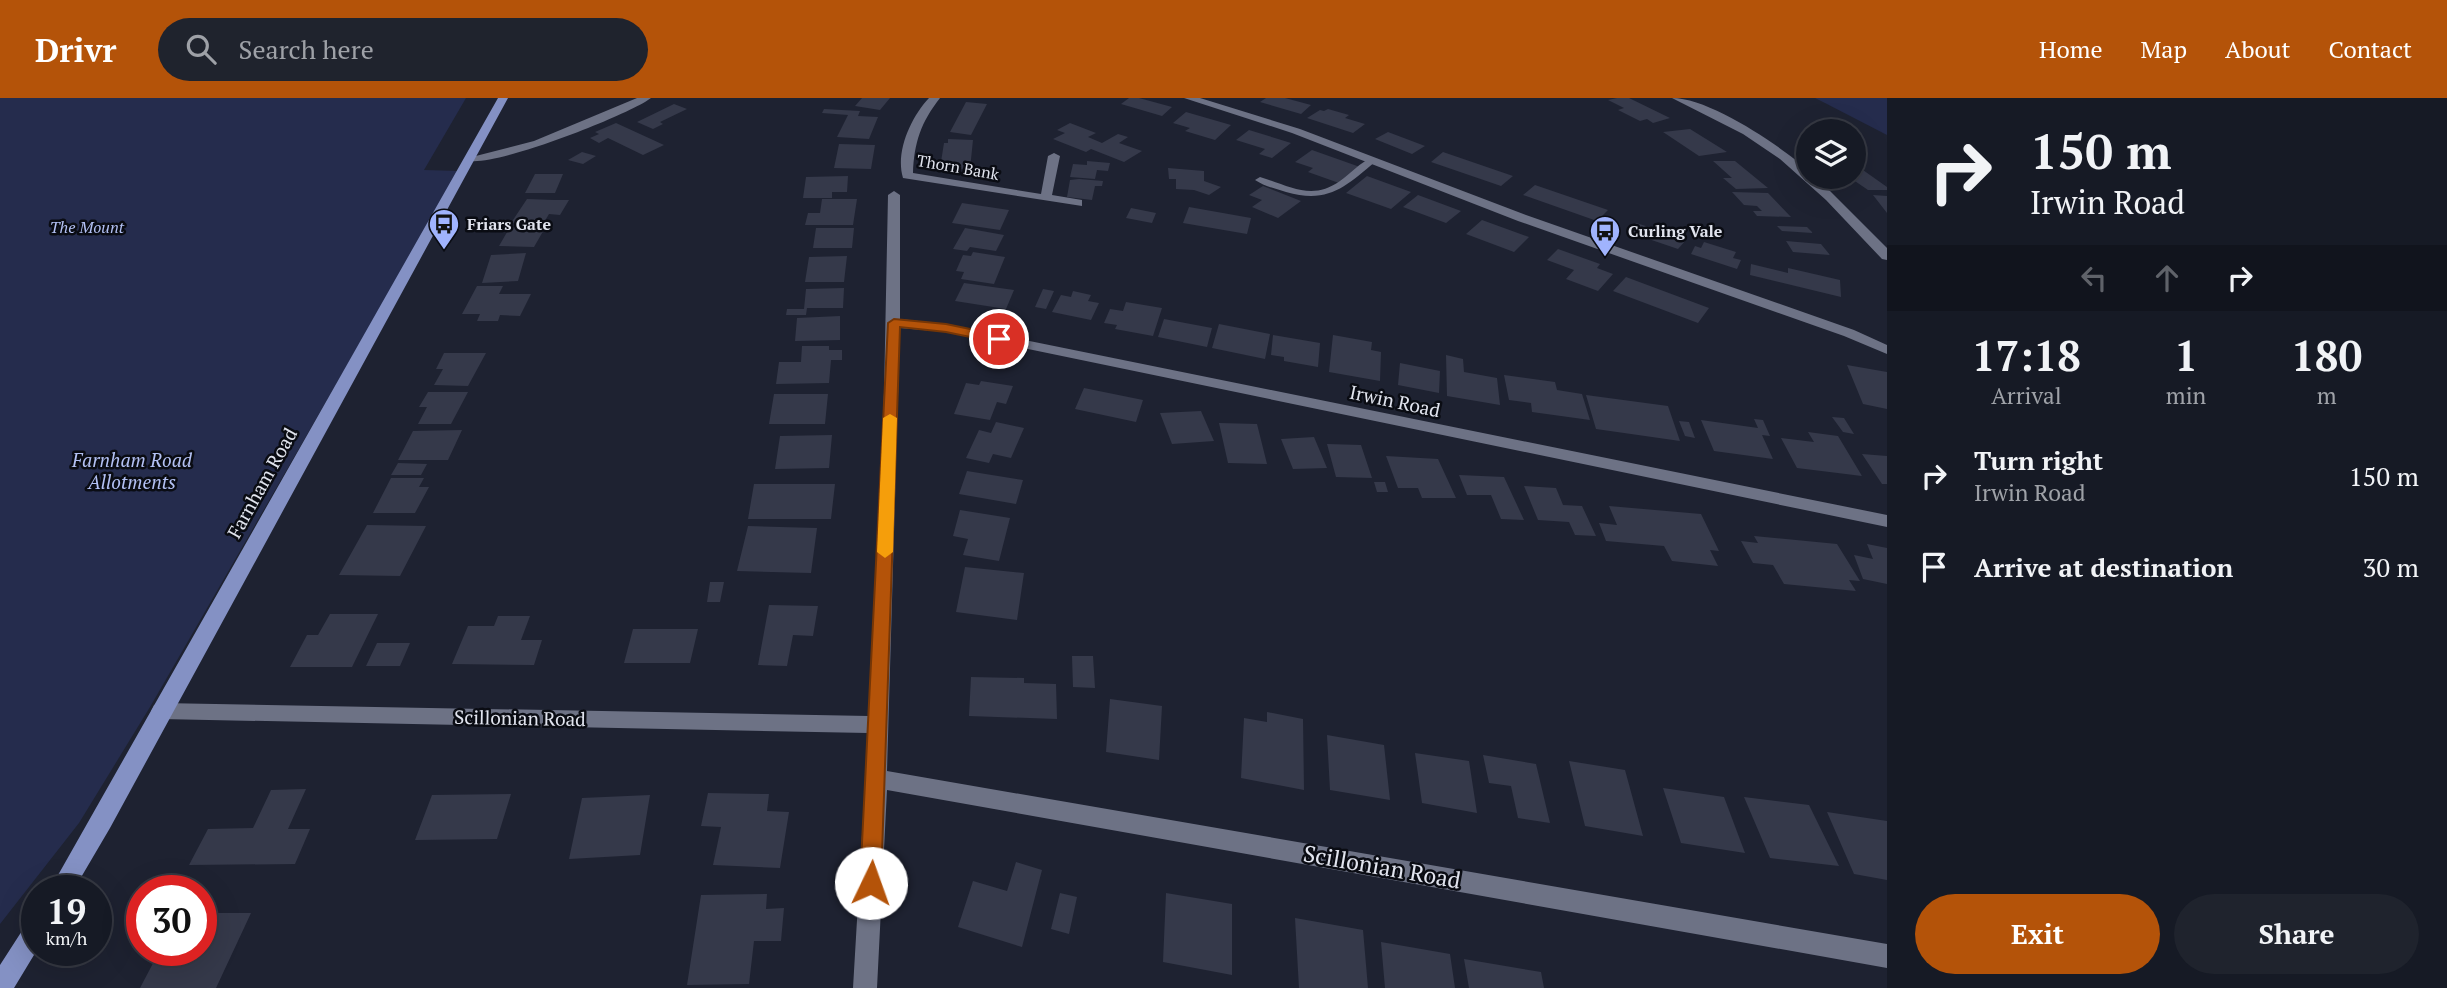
<!DOCTYPE html>
<style>
:root{--surface:#161a25;--page:#1f232d;--text:#f1f3f6;--muted:#9ea1a7;--line:#353842;--accent:#b45309}
body{margin:0;font-family:"PT Serif",serif;background:var(--page);color:var(--text);height:100vh;display:flex;flex-direction:column;font-size:26px;white-space:nowrap}
*{box-sizing:border-box;margin:0}
p{font-size:23px;color:var(--muted)}
.icon{flex:none;width:38px;height:38px;fill:none;stroke:currentColor;stroke-width:2;stroke-linecap:round;stroke-linejoin:round}
.map{position:relative;flex:1;overflow:hidden}
.details{display:flex;flex-direction:column;background:var(--surface);width:560px}
.details>*{flex:none}
.top-card{background:#161a25;color:var(--text);overflow:hidden}
.fabs{position:absolute;left:1796px;top:21px;display:grid;gap:14px}
.fabs a{display:grid;place-items:center;width:70px;height:70px;border-radius:50%;background:var(--surface);box-shadow:0 7px 28px #0002,0 0 0 2px var(--line);font-size:35px}
.speed{position:absolute;left:21px;top:777px;display:flex;gap:14px;font-size:35px;font-weight:700;text-align:center}
.speed>*{display:grid;place-content:center;width:91px;height:91px;border-radius:50%;background:var(--surface);box-shadow:0 7px 28px #0002,0 0 0 2px var(--line);line-height:1}
.speed small{font-size:18px;font-weight:400}
.speed .limit{border:10px solid #d22;background:#fff;color:#111}
.pin{position:absolute;display:grid;place-items:center;width:60px;height:60px;color:#fff;margin:-30px;border:4px solid #fff;border-radius:50%;box-shadow:0 2px 7px #0007}
.me{position:absolute;width:77px;margin:-38px;rotate:3deg;stroke-linejoin:round;filter:drop-shadow(0 0 5px #0008)}
.turn{display:flex;align-items:center;gap:24px;height:147px;padding:0 28px;font-size:32px}
.turn .icon{width:91px;height:91px;stroke-width:2.5}
.turn b{display:block;font-size:49px;line-height:60px}
.lanes{display:flex;align-items:center;height:66px;padding:0 28px;background:#0003;justify-content:center;gap:35px;direction:ltr}
.lanes .off{opacity:.35}
.eta{display:flex;justify-content:space-evenly;align-items:center;height:119px;text-align:center}
.eta b{font-size:42px;font-weight:700;line-height:49px}
.primary-button{display:flex;gap:14px;margin-top:auto;padding:14px 28px}
.primary-button a{flex:1;height:80px;border-radius:42px;background:var(--accent);color:#fff;font-size:28px;font-weight:700;line-height:80px;text-align:center}
.primary-button a+a{background:var(--page);color:var(--text)}
ul{padding:0;list-style:none}
li{display:flex;align-items:center;gap:21px;height:91px;padding:0 28px}
li div{flex:1}
li b{display:block;font-size:26px}
li em{font-style:normal}
header{display:flex;align-items:center;gap:42px;box-sizing:border-box;height:98px;padding:0 35px;background:var(--accent);color:#fff}
header strong{font-size:33px}
nav{display:flex;gap:38px;margin-inline-start:auto;font-size:24px}
.search{width:490px;height:63px;background:var(--page);display:flex;align-items:center;gap:18px;box-sizing:border-box;padding:0 24px;border-radius:38px;color:var(--muted);font-size:26px}
main{display:flex;flex:1;min-height:0}
.map>svg:first-child{display:block}
.green{fill:#252c4d}
.building{fill:#35394a}
.lines{fill:none;stroke-linecap:round;stroke-linejoin:round}
.lane{fill:#6d7285;fill-rule:evenodd}
.street{fill:#6d7285;fill-rule:evenodd}
.primary{fill:#8491c4;fill-rule:evenodd}
.route{fill:#b45309;stroke:#753606;stroke-width:2}
.slow{fill:#f59e0b}
.labels{text-anchor:middle;stroke-width:5;stroke-linejoin:round;paint-order:stroke}
.far-street-label{font-size:16px;fill:#e1e4ee;stroke:#0a0c13}
.far-poi-label{font-size:16px;font-weight:bold;fill:#e1e4ee;stroke:#0a0c13;text-anchor:start}
.far-park-label{font-size:16px;font-style:italic;fill:#b3c1f4;stroke:#0a0c13}
.street-label{font-size:19px;fill:#e1e4ee;stroke:#0a0c13}
.park-label{font-size:19px;font-style:italic;fill:#b3c1f4;stroke:#0a0c13}
.near-street-label{font-size:23px;fill:#e1e4ee;stroke:#0a0c13}
</style>
<header>
<strong>Drivr</strong>
<div class="search"><svg class="icon" aria-label="search" viewBox="0 0 24 24"><circle cx="10" cy="10" r="6"/><path d="M15 15l6 6"/></svg>Search here</div>
<nav><a>Home</a><a>Map</a><a>About</a><a>Contact</a></nav>
</header>
<main>
<div class="map">
<svg width="1887" height="890" viewBox="0 0 1887 890">
<rect width="100%" height="100%" fill="#1e2231"/>
<path class="green" d="M0,0H466L424,72L459,73L150,609L79,725L0,826Z
M1815,0H1887V37L1825,5Z"/>
<path class="building" d="M862,0H890L880,12L855,8Z
M1129,0H1139L1172,9L1162,18L1121,6Z
M1266,0H1285L1311,7L1301,16L1260,4Z
M1617,0H1629L1670,20L1653,25L1647,21L1640,23L1618,12L1624,10L1608,2Z
M966,4L987,6L971,37L950,34Z
M674,6L687,11L660,24L663,26L653,31L637,24Z
M824,11L860,13L858,18L878,19L869,41L837,39L848,17L822,15Z
M1328,11L1349,17L1345,20L1365,26L1353,35L1307,20L1320,12L1324,13Z
M1186,14L1231,27L1215,42L1185,33L1190,30L1173,25Z
M616,25L664,47L643,57L608,40L599,45L590,40L599,36L595,34Z
M1070,25L1096,35L1088,39L1102,45L1118,36L1128,39L1119,45L1142,53L1124,64L1091,51L1086,54L1053,41L1065,35L1057,32Z
M1690,31L1727,54L1699,58L1663,34Z
M1249,32L1291,45L1272,60L1259,56L1265,51L1236,42Z
M1388,34L1425,48L1412,56L1375,41Z
M948,41L973,42L970,71L940,70L944,45H948Z
M839,46L875,47L871,71L834,70Z
M1312,52L1360,69L1339,85L1308,74L1313,70L1295,64Z
M582,54L596,58L583,66L568,62Z
M1443,54L1513,78L1501,88L1431,64Z
M1087,63L1110,65L1108,73L1097,72L1095,81L1070,79L1073,66L1087,67Z
M1713,63H1735L1768,90L1736,91L1723,80H1732Z
M1853,65L1887,89V92H1868L1849,79H1853Z
M1168,70L1204,73V83L1221,89L1209,97L1194,92L1176,91V81H1169Z
M535,76H563L555,95H525Z
M848,78L847,94H832V100H803L806,79Z
M1367,78L1411,94L1391,111L1346,95Z
M1079,81L1103,83L1102,88H1095L1092,102L1067,99L1070,82Z
M1535,87L1608,112L1597,123L1523,97Z
M1263,88L1301,103L1278,120L1252,109L1262,102L1249,97Z
M1732,94L1768,95L1791,119L1757,118L1753,113H1762L1757,108L1744,107Z
M1418,97L1461,113L1446,125L1403,109Z
M1873,97L1887,98V115Z
M527,101L554,102H569L560,117L549,116L543,126L511,125Z
M822,101H857L853,127H805L808,115H820Z
M962,105L1009,112L1000,132L952,125Z
M1189,109L1251,120L1247,136L1183,125Z
M1131,110L1156,115L1152,125L1126,120Z
M1482,122L1529,139L1514,154L1466,136Z
M1636,125L1662,133L1665,129L1682,135L1678,139L1686,142L1678,151L1628,134Z
M1777,128L1807,129L1813,135L1782,133Z
M510,129L545,130L534,149L499,148Z
M816,130H854L852,150H813Z
M965,130L1004,137L996,153L970,149L967,153L953,151Z
M1786,143L1821,146L1830,157L1793,154Z
M1704,144L1736,154L1733,160L1741,162L1737,171L1691,156L1695,148L1701,150Z
M1558,151L1600,166L1597,170L1613,176L1598,193L1566,181L1574,172L1547,162Z
M973,154L1005,159L994,186L961,181L964,174L956,173L963,157L971,158Z
M526,155L518,183L482,185L491,157Z
M847,158L844,184H805L809,159Z
M1751,166L1788,175V170L1840,182L1841,199L1750,177Z
M1626,179L1709,210L1698,225L1613,193Z
M964,185L1014,192L1006,211L955,203Z
M477,188H503L499,196H531L520,218L500,217L498,223H477L480,216H462Z
M844,190L843,210H807L806,217H786L787,211H804L806,191Z
M1043,191L1054,193L1046,211L1035,209Z
M1073,193L1091,197L1088,203L1099,205L1091,222L1052,214L1061,197L1071,199Z
M1126,204L1162,210L1153,238L1115,231L1117,227L1104,225L1110,211L1123,213Z
M840,218V242L795,243L797,220Z
M1164,221L1212,230L1207,249L1158,239Z
M1219,226L1270,236L1265,261L1212,250Z
M1273,237L1320,245L1318,269L1284,263V259L1271,257Z
M1333,237L1372,244L1371,252L1381,254L1380,283L1329,274Z
M802,248H829V252H842V262H831L829,285L776,286L779,264H801Z
M444,255H486L468,288L434,287L443,271H436Z
M1446,257L1463,261L1464,274L1497,280L1500,307L1447,298Z
M1400,265L1440,273L1439,295L1398,287Z
M1847,267L1887,274V311L1863,306Z
M1504,277L1555,284L1557,292L1582,296L1590,322L1532,314L1531,305L1509,302Z
M981,283L1013,288L1006,306L997,304L990,322L954,316L966,285L979,287Z
M1084,290L1143,302L1136,324L1075,311Z
M428,294H468L451,326H418L427,309H419Z
M774,296H828L825,326H769Z
M1586,297L1668,308L1680,343L1596,331Z
M1201,313L1214,343L1172,346L1160,315Z
M1832,319L1844,320L1854,336L1843,334Z
M1754,321L1763,322L1770,338L1762,337L1773,361L1714,353L1701,322L1758,330Z
M1679,323L1689,324L1695,340L1685,338Z
M996,324L1024,330L1011,360L993,356L989,365L966,360L979,332L991,335Z
M1219,325L1257,326L1267,366L1228,365Z
M462,332L448,362H398L413,333Z
M1808,334L1838,338L1862,378L1797,370L1781,340L1814,344Z
M832,337L829,370L775,371L780,338Z
M1314,339L1327,370L1293,371L1281,341Z
M1327,346L1361,347L1372,380L1336,379Z
M1862,356L1887,358V386H1882Z
M1386,358L1438,361L1456,400H1422L1418,390H1398Z
M398,365L427,366L421,377H391Z
M967,373L1023,382L1016,406L959,396Z
M1459,377L1504,379L1524,422L1501,421L1491,397H1467Z
M391,380H424L419,389H429L415,415H373Z
M1374,384H1385L1388,394H1377Z
M754,386H835L831,421H748Z
M1524,388L1556,390L1563,407L1582,408L1596,438L1575,437L1569,424L1538,422Z
M1609,408L1701,416L1719,453L1710,452L1718,468L1672,463L1664,448L1606,443L1599,425L1617,427Z
M960,412L1010,420L999,463L963,457L968,441L953,438Z
M367,427L426,428L400,478L339,477Z
M748,428L817,430L811,475L737,473Z
M1754,438L1837,446L1860,483L1849,482L1856,493L1784,486L1773,467L1753,465L1741,443L1758,445Z
M1867,446L1887,450V486L1863,481L1854,457L1873,461Z
M965,469L1024,475L1017,522L956,514Z
M710,484H724L720,504H707Z
M769,507L818,508L813,538L793,537L787,568L758,567Z
M330,516H378L352,569H290L307,537H318Z
M498,518H530L521,542H542L534,567L452,566L468,528H494Z
M633,531H698L690,565H624Z
M377,545H410L400,568H366Z
M1072,558H1093L1095,590L1073,589Z
M971,579L1024,580V585L1056,586L1057,621L969,618Z
M1110,601L1162,608L1159,662L1106,654Z
M1267,614L1303,621L1304,692L1241,680L1244,620L1267,624Z
M1327,637L1384,647L1390,702L1330,692Z
M1415,655L1469,663L1477,715L1422,705Z
M1483,657L1536,666L1550,725L1518,720L1511,688L1489,685Z
M1569,663L1625,672L1643,738L1585,728Z
M1663,690L1724,699L1745,755L1681,745Z
M306,691L288,731H310L295,766L189,767L208,731L253,730L271,692Z
M708,695L769,696L767,713L789,714L780,770L713,767L721,729L701,728Z
M511,696L497,741L415,742L432,697Z
M650,697L640,757L569,761L582,700Z
M1744,699L1809,707L1839,768L1770,760Z
M1827,714L1887,723V782L1854,776Z
M1016,764L1042,772L1022,849L958,829L973,783L1007,793Z
M1060,795L1077,799L1069,836L1051,831Z
M1166,795L1232,806V877L1163,864Z
M767,796L766,811L784,810L781,843H754L749,886L687,887L701,797Z
M201,815H251L216,890H140L160,852H201Z
M1295,820L1363,832L1368,890H1299Z
M1381,844L1450,856L1455,890H1385Z
M1464,861L1541,874L1544,890H1469Z"/>
<g class="lines">
<path class="lane" d="M1372,59L1377,62L1375,64C1345,89 1328,106 1286,94C1276,91 1264,88 1255,82L1260,79C1290,88 1312,103 1340,83C1351,75 1360,65 1372,59Z"/>
<path class="street" d="M637,0H651C631,16 483,75 464,61L534,43Z
M929,0H940C921,24 914,45 913,75L1041,96L1048,58L1054,55L1060,58L1052,97L1082,102V108L903,80C895,54 911,19 929,0Z
M1184,0H1200L1300,31L1526,117L1854,232L1887,247V256L1844,238L1518,123L1292,35Z
M1672,0C1710,0 1779,47 1808,72V79H1816L1887,150V162L1882,161L1826,102L1780,61L1743,36Z
M894,93L900,97V221L946,226L1887,417V429L946,234L900,230L887,673L1887,846V870L887,692L877,890H853L868,635L161,621L154,619L151,613L154,607L161,605L869,618L884,295L888,97Z"/>
<path class="primary" d="M498,0H508L110,730L73,793H49Z
M37,818V852L14,890H0V867L29,822Z"/>
</g>
<path class="route" d="M894,221L946,226L999,237L1006,241L999,245L946,234L900,229L881,785L878,792L871,795L863,792L860,785L888,225Z"/>
<path class="slow" d="M890,316L897,320L893,454L885,460L877,454L883,320Z"/>
<defs>
<g id="bus-pin" transform="scale(1.575)"><path d="M0 17L-7.5 6A9.5 9.5 0 1 1 7.5 6Z" fill="#a0b3fd" stroke="#0a0c13"/><path d="M-5-6H5V4H4V6H2V4H-2V6H-4V4H-5ZM-3.5-4V0h7V-4ZM-3.5 1.2v1.5H-2V1.2ZM2 1.2v1.5H3.5V1.2Z" fill="#111"/></g>
</defs>
<g fill-rule="evenodd">
<use href="#bus-pin" x="444" y="126"/>
<use href="#bus-pin" x="1605" y="133"/>
</g>
<g class="labels">
<g class="far-street-label">
<text transform="translate(958 69) rotate(10)" y="6">Thorn Bank</text>
</g>
<g class="far-poi-label">
<text x="467" y="132">Friars Gate</text>
<text x="1628" y="139">Curling Vale</text>
</g>
<g class="far-park-label">
<text x="87" y="135">The Mount</text>
</g>
<g class="street-label">
<text transform="translate(1395 303) rotate(12)" y="7">Irwin Road</text>
<text transform="translate(262 385) rotate(-61)" y="7">Farnham Road</text>
<text transform="translate(520 620) rotate(1)" y="7">Scillonian Road</text>
</g>
<g class="park-label">
<text x="132" y="369">Farnham Road<tspan x="132" dy="22">Allotments</tspan></text>
</g>
<g class="near-street-label">
<text transform="translate(1382 769) rotate(10)" y="8">Scillonian Road</text>
</g>
</g>
</svg>
<div class="fabs">
<a><svg class="icon" aria-label="layers" viewBox="0 0 24 24"><path d="M12 4l9 5-9 5-9-5zM3 14l9 5 9-5"/></svg></a>
</div>
<div class="speed"><div>19<small>km/h</small></div><div class="limit">30</div></div>
<div class="pin" style="left:999px;top:241px;background:#d93025"><svg class="icon" aria-label="arrive" viewBox="0 0 24 24"><path d="M6 21V4h12l-3 4 3 4H6"/></svg></div>
<svg class="me" style="left:871px;top:785px" viewBox="-20 -20 40 40"><circle r="19" fill="#fff"/><path d="M0-13L10 11 0 6-10 11z" fill="#b45309"/></svg>
</div>
<section class="details">
<div class="top-card">
<div class="turn"><svg class="icon" aria-label="right" viewBox="0 0 24 24"><path d="M7 20v-9h11M14 6l5 5-5 5"/></svg><div><b>150 m</b>Irwin Road</div></div>
<div class="lanes"><svg class="icon off" aria-label="left" viewBox="0 0 24 24"><path d="M17 20v-9H6M10 6l-5 5 5 5"/></svg><svg class="icon off" aria-label="ahead" viewBox="0 0 24 24"><path d="M12 20V5M6 11l6-6 6 6"/></svg><svg class="icon" aria-label="right" viewBox="0 0 24 24"><path d="M7 20v-9h11M14 6l5 5-5 5"/></svg></div>
</div>
<div class="eta">
<div><b>17:18</b><p>Arrival</p></div>
<div><b>1</b><p>min</p></div>
<div><b>180</b><p>m</p></div>
</div>
<ul>
<li><svg class="icon" aria-label="right" viewBox="0 0 24 24"><path d="M7 20v-9h11M14 6l5 5-5 5"/></svg><div><b>Turn right</b><p>Irwin Road</p></div><em>150 m</em></li>
<li><svg class="icon" aria-label="arrive" viewBox="0 0 24 24"><path d="M6 21V4h12l-3 4 3 4H6"/></svg><div><b>Arrive at destination</b></div><em>30 m</em></li>
</ul>
<div class="primary-button"><a>Exit</a><a>Share</a></div>
</section>
</main>
